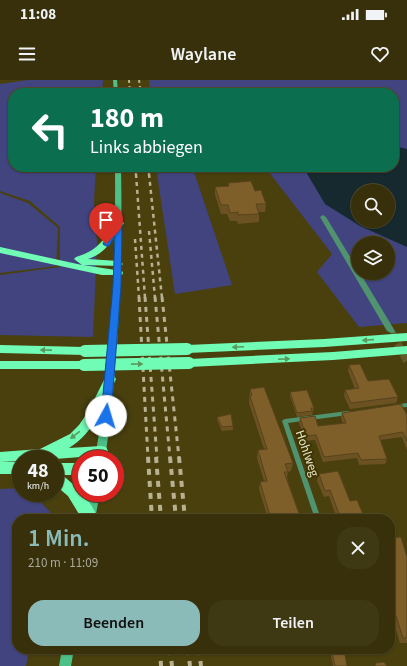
<!DOCTYPE html>
<html lang="de">
<meta charset="utf-8">
<style>
:root{--surface:#37300a;--page:#3e3813;--text:#f1f3f6;--muted:#aaa99c;--line:#514b2b;--accent:#8bbbb9}
body{margin:0;font-family:"Source Sans 3",sans-serif;background:var(--page);color:var(--text);height:100vh;display:flex;flex-direction:column;font-size:15px;white-space:nowrap}
*{box-sizing:border-box;margin:0}
p{font-size:13px;color:var(--muted)}
.icon{flex:none;width:22px;height:22px;fill:none;stroke:currentColor;stroke-width:2;stroke-linecap:round;stroke-linejoin:round}
.map{position:relative;flex:1;overflow:hidden}
.panel{position:absolute;left:12px;top:434px;width:383px;height:140px;display:flex;flex-direction:column;background:var(--surface);border-radius:16px;box-shadow:0 1px 3px #0004,0 0 0 1px var(--line)}
.panel>*{flex:none}
.banner{position:absolute;left:8px;top:8px;width:391px;height:84px;border-radius:16px;box-shadow:0 1px 3px #0004,0 0 0 1px var(--line);background:#0b6e4f;color:#fff;overflow:hidden}
.controls{position:absolute;left:351px;top:104px;display:grid;gap:8px}
.controls a{display:grid;place-items:center;width:44px;height:44px;border-radius:50%;background:var(--surface);box-shadow:0 1px 3px #0004,0 0 0 1px var(--line);font-size:20px}
.speed{position:absolute;left:12px;top:370px;display:flex;gap:8px;font-size:20px;font-weight:700;text-align:center}
.speed>*{display:grid;place-content:center;width:52px;height:52px;border-radius:50%;background:var(--surface);box-shadow:0 1px 3px #0004,0 0 0 1px var(--line);line-height:1}
.speed small{font-size:10px;font-weight:400}
.speed .limit{border:6px solid #d22;background:#fff;color:#111}
.pin{position:absolute;display:grid;place-items:center;width:34px;height:34px;color:#fff;margin:-41px -17px;border-radius:50% 50% 50% 0;rotate:-45deg;box-shadow:0 0 4px #0007}
.pin .icon{rotate:45deg}
.me{position:absolute;width:44px;margin:-22px;rotate:6deg;stroke-linejoin:round;filter:drop-shadow(0 0 3px #0008)}
.turn{display:flex;align-items:center;gap:14px;height:84px;padding:0 16px;font-size:18px}
.turn .icon{width:52px;height:52px;stroke-width:2.5}
.turn b{display:block;font-size:28px;line-height:34px}
.round{display:grid;place-items:center;flex:none;width:42px;height:42px;border-radius:16px;background:var(--page)}
.summary{display:flex;align-items:center;justify-content:space-between;height:68px;padding:0 16px}
h1{font-size:24px;font-weight:600;line-height:30px;color:var(--accent)}
.cta{display:flex;gap:8px;margin-top:auto;padding:8px 16px}
.cta a{flex:1;height:46px;border-radius:16px;background:var(--accent);color:#111;font-size:16px;font-weight:600;line-height:46px;text-align:center}
.cta a+a{background:var(--page);color:var(--text)}
.status{display:flex;justify-content:space-between;align-items:center;height:28px;padding:0 20px;background:var(--surface);direction:ltr}
.status svg{height:11px;fill:currentColor}
header{display:flex;justify-content:space-between;align-items:center;height:52px;padding:0 16px;background:var(--surface);font-size:18px;font-weight:600}
.map>svg:first-child{display:block}
.green{fill:#41447f;fill-rule:evenodd}
.water{fill:#16292f;fill-rule:evenodd}
.lines{fill:none;stroke-linecap:round;stroke-linejoin:round}
.street-tunnel{stroke:#61592a;stroke-width:8;stroke-dasharray:8 4;stroke-linecap:butt}
.lane{fill:#50936f;fill-rule:evenodd}
.street{fill:#50936f;fill-rule:evenodd}
.secondary{fill:#4dc088;fill-rule:evenodd}
.highway{fill:#71fcb6;fill-rule:evenodd}
.rail-far3{stroke:#b7b191;stroke-width:2;stroke-dasharray:3 3;stroke-linecap:butt}
.rail-far2{stroke:#b7b191;stroke-width:2.5;stroke-dasharray:4 4;stroke-linecap:butt}
.rail-far1{stroke:#b7b191;stroke-width:3;stroke-dasharray:5 5;stroke-linecap:butt}
.rail{stroke:#b7b191;stroke-width:4;stroke-dasharray:6 6;stroke-linecap:butt}
.highway-bridge{stroke:#71fcb6;stroke-width:12}
.wall{fill:#6c5223}
.building{fill:#7e5f29;stroke:#58421d}
.oneway{fill:#58995c}
.route{fill:#1a73e8;stroke:#114b97}
.labels{text-anchor:middle;stroke-width:4;stroke-linejoin:round;paint-order:stroke}
.street-label{font-size:13px;fill:#e8e4cb;stroke:#3f3601}
</style>
<div class="status"><b>11:08</b><svg viewBox="0 0 49 12"><path d="M0 12V9h3v3zM5 12V6h3v6zM10 12V3h3v9zM15 12V0h3v12zM26 1h20v11H26zM47 4h2v5h-2z"/></svg></div>
<header><svg class="icon" aria-label="menu" viewBox="0 0 24 24"><path d="M4 6h16M4 12h16M4 18h16"/></svg>Waylane<svg class="icon" aria-label="heart" viewBox="0 0 24 24"><path d="M12 20l-8-8c-3-5 5-10 8-4 3-6 11-1 8 4z"/></svg></header>
<div class="map">
<svg width="407" height="586" viewBox="0 0 407 586">
<rect width="100%" height="100%" fill="#49400e"/>
<path class="green" d="M28,0H103L102,13H13V87H96L94,121L97,163L93,257L0,255V195L60,187V147L30,121L0,111V4Z
M149,0H407V243L359,247L317,192L332,174L265,87H394V13H145L144,9L150,11ZM358,111H388V141H358ZM358,163H388V193H358Z
M156,87H249L193,89L232,205L175,214Z
M0,113L28,123L58,148L56,186L0,193Z
M21,408V413H32L52,434L51,439H17V569H29L26,586H0V409Z"/>
<path class="water" d="M394,66L407,69V167L360,146L325,124L306,92L310,87H394ZM358,111H388V141H358Z"/>
<g class="lines">
<path class="street-tunnel" d="M392,253L407,281"/>
<path class="lane" d="M407,323V327L396,328L394,327L393,326L394,325Z
M348,331L350,332L351,333L350,334L348,335L288,343L321,439H315L282,341L283,340L285,339Z"/>
<path class="street" d="M323,135L326,137L358,190V193H360L395,251L394,253H391L387,251L320,137Z"/>
<path class="secondary" d="M113,0H117L118,13H114Z
M115,87H121C123,185 119,282 105,379H95C111,282 116,185 115,87Z
M90,413H100L95,439H85Z
M62,569H74L71,586H59Z"/>
<path class="highway" d="M119,140L124,143C114,159 106,173 88,179L118,181L121,182L123,184L121,186L83,185L122,191L123,193L122,195H102L0,173V167L82,185L74,179L76,177C99,170 103,160 116,141Z
M407,253V261L324,267L187,273L183,272L181,269L183,266L187,265L324,259Z
M0,265L85,267L89,268L91,271L89,274L85,275L0,273Z
M407,266V274L333,280L189,287L185,286L183,283L185,280L189,279L333,272Z
M0,281H84L88,282L90,285L88,288L84,289H0Z
M110,295L114,296L116,299C104,324 94,353 69,368L101,366L106,367L108,371L106,375L55,379H21V381L0,382V372L40,369L70,354L79,345L88,332L106,296Z
M0,382H21V394H0Z
M55,383H81V395H62C74,404 95,424 97,439H82L68,416L55,405Z"/>
<path class="rail-far3" d="M129,0L130,13
M139,0L141,13
M135,87L136,95
M148,87L149,95"/>
<path class="rail-far2" d="M136,94L145,218
M149,94L162,218
M149,151L155,218
M135,159L139,218"/>
<path class="rail-far1" d="M139,217L148,378
M145,217L157,378
M155,217L170,378
M162,217L179,378"/>
<path class="rail" d="M148,377L152,439
M156,377L161,439
M170,377L176,439
M179,377L185,439
M160,569L161,586
M170,569L172,586
M188,569L190,586
M199,569L201,586"/>
<path class="highway-bridge" d="M85,271L187,269
M84,285L189,283"/>
</g>
<path class="wall" d="M228,103L255,111L266,124L265,132H259V142L238,144L237,141H230L227,134H221L215,115V107L228,106Z
M349,285L368,301L398,317L396,323L350,329L344,316L345,310L355,309L348,291Z
M250,309L293,383L291,391L288,392L287,398L301,439H268L259,409L260,402L264,401L257,378L258,370L264,369L249,323Z
M290,312L314,328L312,335L297,337L290,316Z
M342,333L407,335V370L402,357L380,360L387,379L385,384L359,385L357,378L323,382L315,360L306,361L299,343L300,338L318,346L343,344L341,338Z
M217,337L233,346V350L222,351L217,340Z
M319,394L350,421L365,439H337L329,416L324,417L317,401Z
M390,458L407,477V563H400L393,539H390Z
M331,569L347,586H333L330,572Z"/>
<path class="building" d="M251,101L255,111L261,110L266,124H256L259,134L238,135V132L230,133L228,125H221L215,107L229,106L228,103Z
M360,284L368,301L389,299L398,317L351,323L345,310L359,308L349,285Z
M264,307L293,383L285,384L288,392H284L301,439H271L260,402L267,401L258,370L267,369L250,316L252,315L250,309Z
M307,310L314,328H311L312,331L297,333L290,312Z
M401,324L407,335V361L403,352L379,356L387,379L361,380L358,373L324,377L316,355L306,356L300,338L315,336L318,346L346,343L342,333Z
M231,334L233,346L222,347L217,337Z
M338,391L350,421L357,420L365,439H341L330,410L325,411L319,394Z
M401,457L407,477V558H403L395,533H390V458Z
M331,569H344L347,586H335Z
M384,582L387,586H375L376,583Z"/>
<defs><path id="oneway-solid" d="M-6-.8H1V-3.2L6.5 0L1 3.2V.8H-6Z"/></defs>
<g class="oneway">
<use href="#oneway-solid" transform="translate(368 260) rotate(176)"/>
<use href="#oneway-solid" transform="translate(238 267) rotate(177)"/>
<use href="#oneway-solid" transform="translate(46 270) rotate(-179)"/>
<use href="#oneway-solid" transform="translate(284 279) rotate(-3)"/>
<use href="#oneway-solid" transform="translate(137 284) rotate(-1)"/>
<use href="#oneway-solid" transform="translate(75 355) rotate(142)"/>
</g>
<path class="route" d="M119,141L122,143L121,206L111,336L110,339H103L101,336L113,206L115,156L109,166H106L103,164L116,142Z"/>
<g class="labels">
<g class="street-label">
<text transform="translate(308 373) rotate(71)" y="5">Hohlweg</text>
</g>
</g>
</svg>
<div class="controls">
<a><svg class="icon" aria-label="search" viewBox="0 0 24 24"><circle cx="10" cy="10" r="6"/><path d="M15 15l6 6"/></svg></a>
<a><svg class="icon" aria-label="layers" viewBox="0 0 24 24"><path d="M12 4l9 5-9 5-9-5zM3 14l9 5 9-5"/></svg></a>
</div>
<div class="speed"><div>48<small>km/h</small></div><div class="limit">50</div></div>
<div class="pin" style="left:106px;top:164px;background:#d93025"><svg class="icon" aria-label="arrive" viewBox="0 0 24 24"><path d="M6 21V4h12l-3 4 3 4H6"/></svg></div>
<svg class="me" style="left:106px;top:336px" viewBox="-20 -20 40 40"><circle r="19" fill="#fff"/><path d="M0-13L10 11 0 6-10 11z" fill="#1a73e8"/></svg>
<div class="banner">
<div class="turn"><svg class="icon" aria-label="left" viewBox="0 0 24 24"><path d="M17 20v-9H6M10 6l-5 5 5 5"/></svg><div><b>180 m</b>Links abbiegen</div></div>
</div>
<section class="panel">
<div class="summary"><div><h1>1 Min.</h1><p>210 m · 11:09</p></div><a class="round"><svg class="icon" aria-label="close" viewBox="0 0 24 24"><path d="M6 6l12 12M18 6L6 18"/></svg></a></div>
<div class="cta"><a>Beenden</a><a>Teilen</a></div>
</section>
</div>
